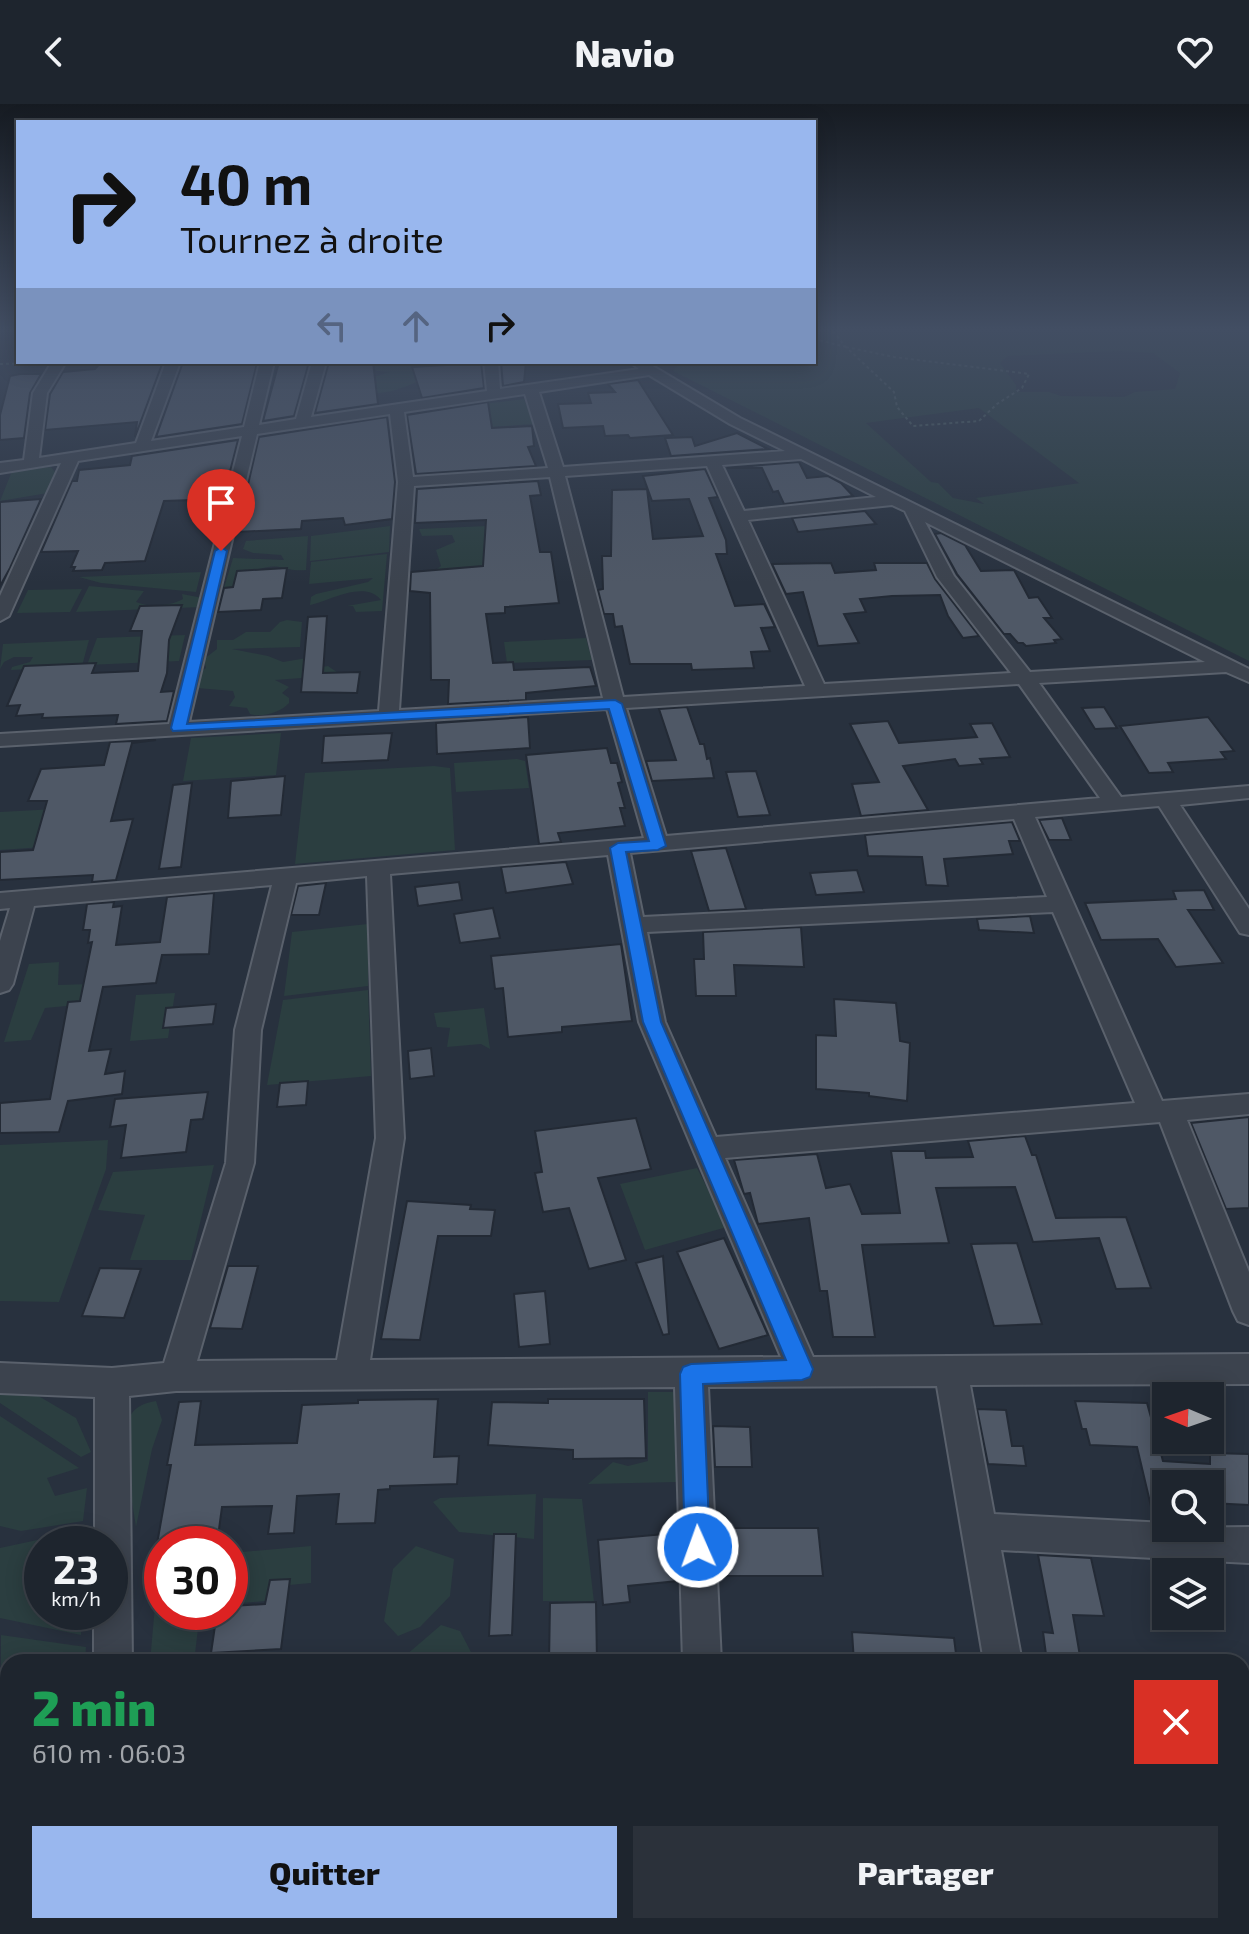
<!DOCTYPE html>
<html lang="fr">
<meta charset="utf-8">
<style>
:root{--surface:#1e252e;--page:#2b313a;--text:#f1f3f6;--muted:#a1a5aa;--line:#3c424a;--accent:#99b7ee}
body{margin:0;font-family:"Exo 2",sans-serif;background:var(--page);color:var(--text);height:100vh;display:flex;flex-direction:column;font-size:30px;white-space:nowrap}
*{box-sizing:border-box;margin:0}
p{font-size:26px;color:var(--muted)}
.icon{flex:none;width:44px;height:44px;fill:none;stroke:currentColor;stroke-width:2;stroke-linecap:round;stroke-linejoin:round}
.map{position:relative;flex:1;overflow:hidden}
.sheet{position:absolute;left:0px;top:1550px;width:1250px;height:280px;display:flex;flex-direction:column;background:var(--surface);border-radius:24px 24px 0 0;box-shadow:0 4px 20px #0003,0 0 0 2px var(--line)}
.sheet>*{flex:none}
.guide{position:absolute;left:16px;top:16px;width:800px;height:244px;border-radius:0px;box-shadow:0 4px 20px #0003,0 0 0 2px var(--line);background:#99b7ee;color:#111;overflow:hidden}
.needle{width:52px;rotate:272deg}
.buttons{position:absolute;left:1152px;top:1278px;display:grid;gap:16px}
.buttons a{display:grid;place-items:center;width:72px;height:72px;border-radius:0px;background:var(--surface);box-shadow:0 4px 20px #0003,0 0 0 2px var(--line);font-size:40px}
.speed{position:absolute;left:24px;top:1422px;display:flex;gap:16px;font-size:40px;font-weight:700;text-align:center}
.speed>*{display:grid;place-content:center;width:104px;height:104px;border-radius:50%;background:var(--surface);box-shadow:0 4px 20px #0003,0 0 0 2px var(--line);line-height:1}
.speed small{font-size:20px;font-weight:400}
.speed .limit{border:12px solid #d22;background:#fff;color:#111}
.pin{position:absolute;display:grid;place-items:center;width:68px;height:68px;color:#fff;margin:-82px -34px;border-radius:50% 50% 50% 0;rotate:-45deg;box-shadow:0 0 8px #0007}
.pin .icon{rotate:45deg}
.me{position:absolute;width:88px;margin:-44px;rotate:358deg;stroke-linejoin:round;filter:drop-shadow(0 0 6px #0008)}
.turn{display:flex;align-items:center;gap:28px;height:168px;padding:0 32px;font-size:36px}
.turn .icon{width:104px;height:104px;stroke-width:2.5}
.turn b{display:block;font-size:56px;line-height:68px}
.lanes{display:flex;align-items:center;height:76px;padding:0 32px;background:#0003;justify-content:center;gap:40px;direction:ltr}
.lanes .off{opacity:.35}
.round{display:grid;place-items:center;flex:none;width:84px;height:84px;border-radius:0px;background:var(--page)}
.head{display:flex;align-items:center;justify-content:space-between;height:136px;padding:0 32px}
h1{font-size:48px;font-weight:800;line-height:60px;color:#1e9e55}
.button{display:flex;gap:16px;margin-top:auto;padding:16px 32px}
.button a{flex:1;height:92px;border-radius:0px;background:var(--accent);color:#111;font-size:32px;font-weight:800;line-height:92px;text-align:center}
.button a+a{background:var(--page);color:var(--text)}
header{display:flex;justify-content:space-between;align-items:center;height:104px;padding:0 32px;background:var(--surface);font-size:36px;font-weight:800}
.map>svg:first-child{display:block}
.green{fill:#2b3e40;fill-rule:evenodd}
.building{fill:#4f5866;stroke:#232a35;stroke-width:2}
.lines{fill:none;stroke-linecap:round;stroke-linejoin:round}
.street-casing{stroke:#5a616c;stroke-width:4}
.path{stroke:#4a5b5e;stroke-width:2;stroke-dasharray:3 3;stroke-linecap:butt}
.street{fill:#3c434e;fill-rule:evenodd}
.route{fill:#1a73e8;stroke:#114b97;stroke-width:2}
</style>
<header><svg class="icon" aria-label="back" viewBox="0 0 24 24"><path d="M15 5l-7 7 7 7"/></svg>Navio<svg class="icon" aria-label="heart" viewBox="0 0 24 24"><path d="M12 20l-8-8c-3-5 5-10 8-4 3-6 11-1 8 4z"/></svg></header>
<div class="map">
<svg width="1249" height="1830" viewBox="0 0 1249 1830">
<rect width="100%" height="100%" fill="#28313e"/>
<path class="green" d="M840,223H1249V557L673,267L680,258H814V228L835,227ZM1120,247L1153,249L1180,269L1175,285L1135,288L1124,293L1061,292L1049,288H1016V281L1000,259L1008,252ZM979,304L1079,379H1080L976,394L984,400L953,394L938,379L931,378L866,319Z
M405,258L439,260L441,269C416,276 402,288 376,289L374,273L389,268L377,267L372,262Z
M524,295L534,320L477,324L474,301Z
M51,363L55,368L54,388L0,397L12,367Z
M390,422L389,448L310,457L311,432Z
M487,422L488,465L436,466L441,462L436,446L455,438L452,431L422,432L419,425Z
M308,432L306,466C294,467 289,465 279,463C269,461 254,467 245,469L240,483L224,484L233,454L284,456L281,451L253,449L243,445L246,437Z
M387,450L382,507L356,508L353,502H347L381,496C365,475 327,498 310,501L311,493L316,490L368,478L373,474L309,480L311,458Z
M201,468L196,488L101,479L79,473Z
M89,482L144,487L136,498C151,504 170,502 183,495L182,490L203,494L202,503L76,508Z
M82,485L70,508L17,509L28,486Z
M287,516L302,518L300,543L232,545L268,552L283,558L307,554L317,564L328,562L341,571L275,576L289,583L282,589L289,594V599C281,608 263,614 250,610L247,604L229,602L235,593L233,587L197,584L198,570L206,564L204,555L217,545V536H233L246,528H270L280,518Z
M185,531L179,557L87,561L97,534Z
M586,534L592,556L507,559L504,538Z
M89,536L82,562L11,566L12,563L30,558L33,553H14L4,558L0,565L3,540Z
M281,629L276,671L183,677L191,634Z
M517,655L525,657L529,684L456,688L454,659Z
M434,662L450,664L455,746L295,760L305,669Z
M56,705L44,743L0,746V708Z
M368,820V882L284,892L292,828Z
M59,858L58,881L90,880L98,899L45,904L31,936L4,938L29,860Z
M368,886L371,972L267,981L283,896Z
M175,889L168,934L130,937L136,891Z
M484,904L490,945L481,940L447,943L450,924L437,923L434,909Z
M108,1036L106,1065L59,1198L0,1197V1041Z
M214,1061L191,1156H130L145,1111L98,1106L113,1068Z
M697,1064L727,1123L645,1146L620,1080Z
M0,1280L35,1290L76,1314L91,1348L81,1353L0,1299Z
M648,1288H674L678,1378L588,1380L613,1358L628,1362L648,1357Z
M156,1297L162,1316L152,1345L136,1423C133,1399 117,1331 130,1312C137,1301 145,1299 156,1297Z
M0,1312L79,1364L47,1374L55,1392L87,1384L83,1417L21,1427L0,1422Z
M536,1390L534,1435L459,1428L433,1398L440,1394Z
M543,1394L582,1395L594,1498L543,1497Z
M84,1426L83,1440H42V1508H81V1531L0,1514V1444Z
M311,1442V1479L278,1482V1496L230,1500V1474L240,1473L242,1448Z
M416,1442L454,1455L450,1492L420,1523L398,1532L384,1517L393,1465Z
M157,1479H162V1508H200L194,1558H150Z
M441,1521L460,1527L473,1552H405Z
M1,1531L86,1543L85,1558H8V1744L0,1743Z"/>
<path class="building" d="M101,258L162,260L135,333L137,318L45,326L50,290L63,268L95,265Z
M279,258H309L294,312L263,317Z
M329,258H373L378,300L315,309Z
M501,258H526L524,278L503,282Z
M257,259L242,320L156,333L182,261Z
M481,259L484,284L422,294L412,263Z
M20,270H41L30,289L24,334L0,336V311L10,272Z
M638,276L673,331L630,334L628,331L605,332L603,322L563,324L558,300L591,299L588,289L615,288L608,280Z
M488,298L492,324L532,322L534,342L528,343L536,362L416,370L407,311Z
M387,313L395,378L392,415L345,421L343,414L302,417L301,425L237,428L259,333Z
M737,329L768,345L671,352L665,334L692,333L695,342Z
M238,336L223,395L164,397L145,457L105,459L102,466L73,467L75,463H71L78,447L41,448L72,377H77L79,366L130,361L132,352Z
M799,358L807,374L828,372L841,379L853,392L784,400L778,387L773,388L762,364H727Z
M705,365L718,393L709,394L726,436L727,450H716L735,502L764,500L775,523L761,524L770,547L751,548L754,564L692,566L691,560H630L622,522L615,523L613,510H604L598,486L603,485L602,452H611L612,386L647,385L653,435L703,432L689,395L652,397L643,372Z
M538,377L541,391L530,392L540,448H551L559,499L505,503V509L486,510L493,559L513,558L514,566L590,563L596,582L526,589V596L448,600L449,576H431L430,489L410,487L411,468L483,462L486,416L415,419L417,385Z
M41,395L10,464L0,482V398Z
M865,407L876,420L798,428L792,414Z
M941,429L965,441L981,467L1014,466L1029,494L1038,493L1052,514H1044L1062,535L1054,536L1056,539L1026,542L1023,539H1018L1010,530H1004L957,470L935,430Z
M831,459L835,469L876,466L874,459H927L935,475L979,532L963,534L948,512L940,491L892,492L860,495L866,508L844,510L859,539L818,542L803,488L786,490L772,460Z
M287,464L282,494L263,495L261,506L218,508L224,484L233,483L237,467Z
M182,501L169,536L167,569L161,588L174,587L167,617L116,620L118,611L42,614L43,610L16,612L20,601L7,602L24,562L96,559L92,569L138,567L142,527H130L140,502Z
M327,512L323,569L360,568L357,589L301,588L308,513Z
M687,603L700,640H704L707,655L710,654L714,674L652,677L646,657L676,656L659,605Z
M1104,603L1117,624L1095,625L1082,604Z
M528,613L530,644L437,650L436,619Z
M1208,613L1234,647L1221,648L1226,655L1168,659L1173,668L1149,669L1120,622Z
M888,617L899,639L977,633L970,620L992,619L1010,653L980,655L983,660L959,662L955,655L903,662L928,706L861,712L852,680L879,678L850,620Z
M392,629L388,656L322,659L324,632Z
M156,636L132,639L111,717L133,715L116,776L92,778L93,771L0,776V748L33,746L47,697H28L41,665L104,661L110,638Z
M607,644L611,659H617L622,678L618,679L625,704H620L625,722L558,729L561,738L539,740L526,651Z
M756,667L770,711L738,713L726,668Z
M285,672L281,711L228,714L231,677Z
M192,679L181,763L159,765L173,681Z
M1062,714L1071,736H1049L1039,716Z
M1012,718L1020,737H1009L1013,750L944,755L948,782L926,781L922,753L868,752L865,731Z
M726,744L746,805L709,807L691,747Z
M566,758L573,780L506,789L501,763Z
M857,766L864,788L816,791L810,769Z
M459,778L462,796L418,802L415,783Z
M326,779L319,811H291L298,782Z
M1204,786L1214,806H1188L1223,859L1176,863L1158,835L1101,836L1085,799L1176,795L1173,787Z
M214,789L209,850L162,851L156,879L103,883L89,947L111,945L105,970L125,967L122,990L68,997L59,1028L0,1029V999L50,995L68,898L80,897L92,838L88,839L90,826H83L87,800L114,798L113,803L122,802L116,841L160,838L167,793Z
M493,804L500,834L460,839L454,810Z
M1030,812L1034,829L979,826L977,815Z
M801,823L804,863L734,861L736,892H696L694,855H704L703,828Z
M621,840L632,917L562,923V928L508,933L503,884L495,885L491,852Z
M834,895L896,899L900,937L910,939L907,997L869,992V989L816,985V931L836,932Z
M216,900L213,920L163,924L166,904Z
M431,944L434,972L410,975L408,947Z
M308,977L306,1001L277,1003L280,979Z
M208,988L203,1015L191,1016L186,1048L121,1054L126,1021L110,1023L115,995Z
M1249,1013V1104L1226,1105L1191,1019Z
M636,1014L651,1065L598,1074L626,1156L589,1165L569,1104L543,1108L535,1069L542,1068L535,1027Z
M1025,1032L1032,1051H1036L1056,1114L1126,1113L1151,1184L1116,1185L1099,1134L1033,1138L1015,1083L936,1084L949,1139L862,1141L875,1233H833L827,1187H820L809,1114L758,1120L750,1089L744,1090L734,1056L817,1050L826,1084L850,1080L862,1110L900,1109L891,1047H925L926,1054L973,1053L968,1037Z
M407,1097L471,1101L470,1105L495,1106L491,1132H438L420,1236L381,1235Z
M724,1134L768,1231L719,1245L677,1148Z
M1017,1139L1042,1220L994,1222L971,1140Z
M663,1152L669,1230L663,1231L636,1159Z
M228,1162H258L242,1225L210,1224Z
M100,1164L141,1165L124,1214L82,1212Z
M545,1187L550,1240L519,1243L514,1190Z
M438,1295L434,1353L459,1352L457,1380L390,1382V1385L378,1386L375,1419L336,1420L339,1390L297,1392L294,1429L268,1430L272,1402L222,1403L217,1440H157L171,1361H167L179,1298L201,1297L195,1341L297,1339L302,1301L358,1299V1296Z
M548,1295H644L646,1354L573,1355V1346L488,1341L492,1298L548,1299Z
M1075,1297L1147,1299L1163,1357L1210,1360V1349L1249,1350V1401L1210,1399V1380H1166V1416L1154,1415L1137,1343L1090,1341L1086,1325H1082Z
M977,1305L1006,1306L1012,1342H1023L1026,1362L988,1360Z
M713,1322L750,1323L752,1363H715Z
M718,1424H818L823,1472H720Z
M676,1429L678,1477L628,1482L630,1498L603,1501L598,1436Z
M494,1430H516L512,1531L489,1532Z
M1038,1451L1091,1454L1104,1512L1073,1511L1081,1558H1047L1043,1528L1053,1529Z
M290,1475L281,1545L211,1549L217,1508H230V1502L265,1500L270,1476Z
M596,1498L597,1558H549L550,1499Z
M852,1528L954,1534L957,1558H854Z"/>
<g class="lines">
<g class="street-casing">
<path id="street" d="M52,258H66L47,289L39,354L136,339L166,258H180L151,337L244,323L260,258H274L259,321L296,315L312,258H326L311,313L487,287L484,258H498L500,285L639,265L630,258H646L740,314L1249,565V578L1226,568L1039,579L1121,693L1249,682V694L1180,701L1249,805V831L1240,829L1159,702L1035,713L1162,997L1249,990V1010L1187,1016L1249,1168V1221L1238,1217L1233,1207L1160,1018L725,1054L813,1253L1249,1250V1280L970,1281L994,1410L1166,1419V1424L1249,1423V1459L1001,1446L1022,1558H984L937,1282L708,1283L721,1558H683L675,1283L176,1287L129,1292L132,1558H94V1508H110V1440H95V1293L0,1289V1259L112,1264L164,1259L226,1059L235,926L272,781L34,802L13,880L9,886L0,889V837L10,804L0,805V789L644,734L607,605L0,642V630L169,620L242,332L78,357L9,512L0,517V492L61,359L0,369V359L24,356L33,289ZM649,271L730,320L785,347L563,363L539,288ZM525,290L548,364L413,373L404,308ZM390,310L398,378L379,607L189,618L257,330ZM801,355L876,393L744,407L722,361ZM707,362L805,582L623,593L565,372ZM550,373L603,594L399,606L414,382ZM892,401L905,407L937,473L1011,569L824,580L748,416ZM925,418L1205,558L1030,568L954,472ZM1019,580L1100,694L666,732L626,604ZM1014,715L1047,793L643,813L630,749ZM608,751L639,918L781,1253L370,1256L404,1034L390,770ZM367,772L376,1034L337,1256L197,1257L254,1059L261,926L296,779ZM1053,808L1135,999L716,1033L665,918L647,828Z
M0,1750L8,1751V1793L0,1792Z
M91,1822H135V1830H91Z
M272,1822H629L633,1830H276Z
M689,1822H733L734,1830H690Z
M1028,1822H1072L1074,1830H1030Z"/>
</g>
<path class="path" d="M829,223L846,243
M814,235L846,243
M846,243L894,253L1029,270L1022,284L997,300L979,317L913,322L897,303L894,288Z
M0,260L38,259"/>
<use href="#street" class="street"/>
</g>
<linearGradient id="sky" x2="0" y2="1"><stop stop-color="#161b22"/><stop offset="0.47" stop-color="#424e63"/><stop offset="1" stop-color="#424e63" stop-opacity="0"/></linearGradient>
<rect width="1249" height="479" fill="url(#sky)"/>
<path class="route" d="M221,443L227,447L187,620L615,596L622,600L666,742L658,746L626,748L661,918L813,1265L810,1273L802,1276L703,1280L710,1443L707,1451L698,1455L689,1451L685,1443L680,1270L683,1263L691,1260L786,1256L643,918L610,744L618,739L649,737L609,605L173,627L171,624L215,447Z"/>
</svg>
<div class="buttons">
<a><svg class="needle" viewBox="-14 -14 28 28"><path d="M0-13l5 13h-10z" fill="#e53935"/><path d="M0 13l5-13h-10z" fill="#a1a5aa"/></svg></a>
<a><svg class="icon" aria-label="search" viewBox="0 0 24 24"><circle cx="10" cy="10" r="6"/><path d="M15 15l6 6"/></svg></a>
<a><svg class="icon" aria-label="layers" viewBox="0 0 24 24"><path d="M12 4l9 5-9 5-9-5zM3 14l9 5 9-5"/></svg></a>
</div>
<div class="speed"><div>23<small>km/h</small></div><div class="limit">30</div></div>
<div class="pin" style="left:221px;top:447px;background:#d93025"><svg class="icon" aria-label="arrive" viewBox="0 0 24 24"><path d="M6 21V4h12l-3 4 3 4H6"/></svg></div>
<svg class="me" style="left:698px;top:1443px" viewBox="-20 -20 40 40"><circle r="17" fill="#1a73e8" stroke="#fff" stroke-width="3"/><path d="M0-11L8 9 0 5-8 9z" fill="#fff"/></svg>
<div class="guide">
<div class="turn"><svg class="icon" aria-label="right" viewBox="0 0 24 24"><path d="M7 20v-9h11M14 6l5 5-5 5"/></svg><div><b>40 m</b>Tournez à droite</div></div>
<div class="lanes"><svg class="icon off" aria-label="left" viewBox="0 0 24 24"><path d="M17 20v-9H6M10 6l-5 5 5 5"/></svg><svg class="icon off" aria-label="ahead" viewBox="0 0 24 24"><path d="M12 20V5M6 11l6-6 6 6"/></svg><svg class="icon" aria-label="right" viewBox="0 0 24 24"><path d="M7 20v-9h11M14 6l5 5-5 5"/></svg></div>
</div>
<section class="sheet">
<div class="head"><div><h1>2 min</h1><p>610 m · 06:03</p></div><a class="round" style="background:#d93025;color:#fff"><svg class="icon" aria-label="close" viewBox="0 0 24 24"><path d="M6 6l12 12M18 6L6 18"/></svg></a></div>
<div class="button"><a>Quitter</a><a>Partager</a></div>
</section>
</div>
